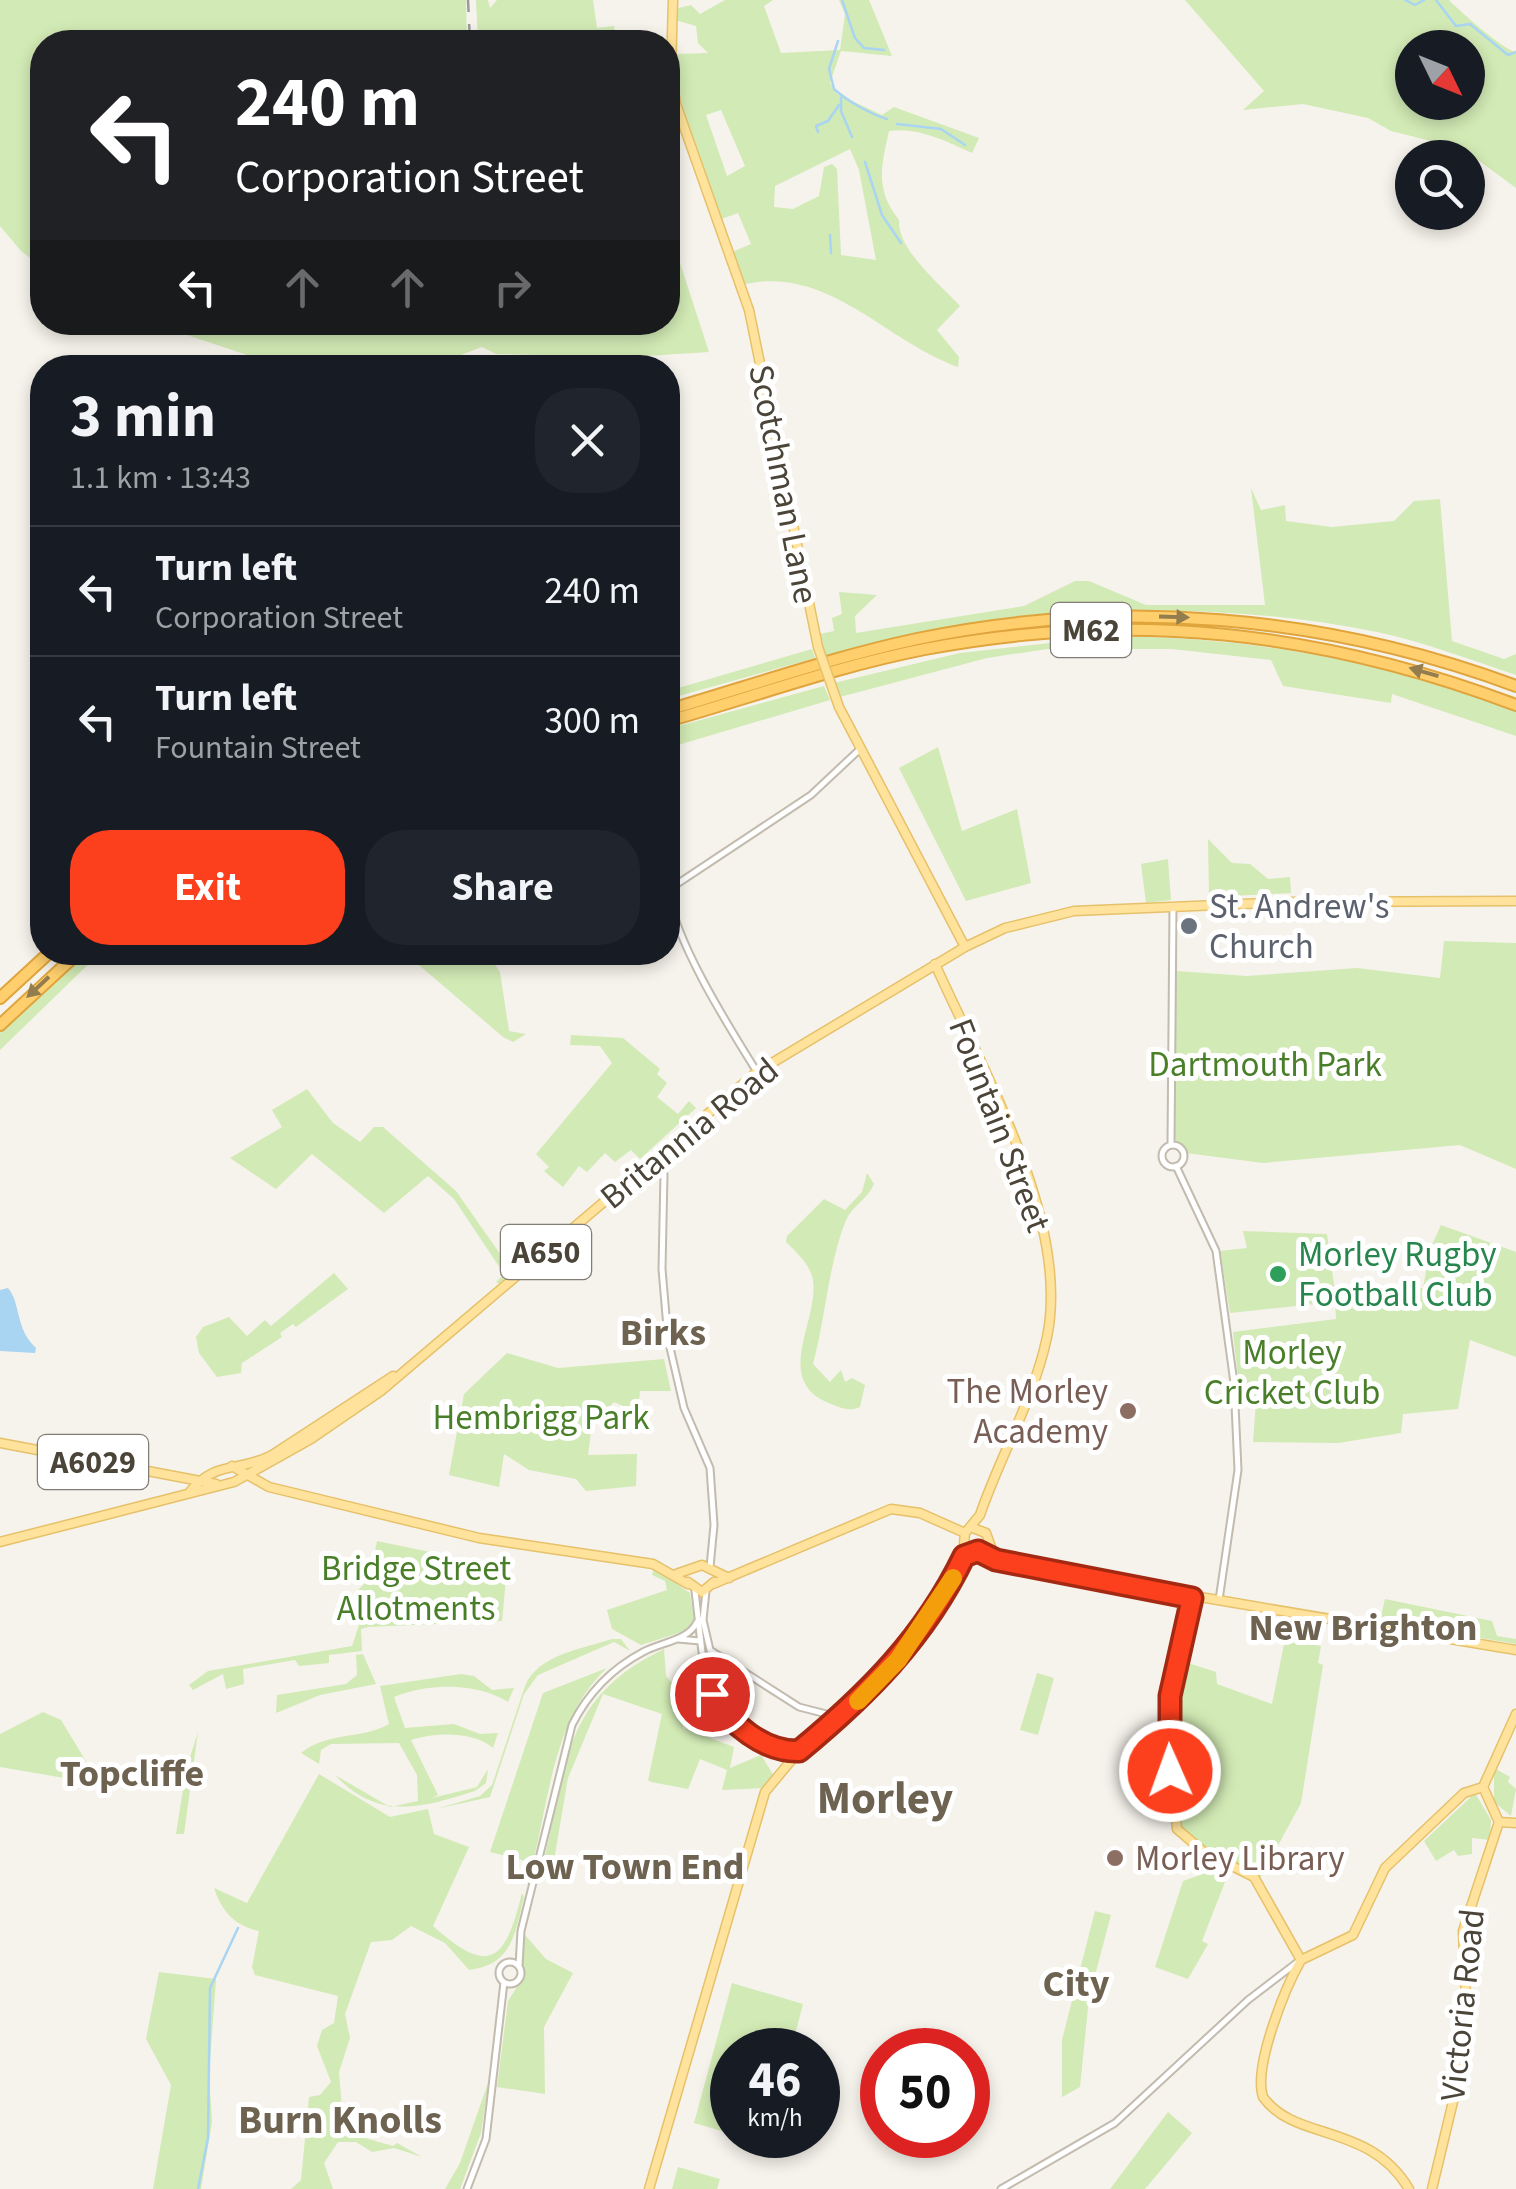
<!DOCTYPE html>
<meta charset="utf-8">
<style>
:root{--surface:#171b24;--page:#20242c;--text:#f1f3f6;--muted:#9ea1a6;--line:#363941;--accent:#fc3f1d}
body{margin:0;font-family:"Source Sans 3",sans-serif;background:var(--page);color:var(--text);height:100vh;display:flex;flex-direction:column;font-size:38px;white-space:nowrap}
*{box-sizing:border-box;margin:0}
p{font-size:32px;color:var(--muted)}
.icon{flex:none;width:55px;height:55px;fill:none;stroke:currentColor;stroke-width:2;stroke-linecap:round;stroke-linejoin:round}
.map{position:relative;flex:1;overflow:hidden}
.details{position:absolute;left:30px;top:355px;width:650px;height:610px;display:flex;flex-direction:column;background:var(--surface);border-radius:40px;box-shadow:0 5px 15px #0003}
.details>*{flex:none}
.top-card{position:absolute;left:30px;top:30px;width:650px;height:305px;border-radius:40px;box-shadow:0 5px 15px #0003;background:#202124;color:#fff;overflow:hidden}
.needle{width:65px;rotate:133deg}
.controls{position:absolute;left:1395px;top:30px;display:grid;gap:20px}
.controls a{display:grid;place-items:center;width:90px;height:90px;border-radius:50%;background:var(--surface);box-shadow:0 5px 15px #0003;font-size:50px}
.speed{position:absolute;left:710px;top:2028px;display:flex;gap:20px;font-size:50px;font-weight:700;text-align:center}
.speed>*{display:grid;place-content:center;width:130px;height:130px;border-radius:50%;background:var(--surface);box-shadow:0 5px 15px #0003;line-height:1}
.speed small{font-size:25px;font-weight:400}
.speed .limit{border:15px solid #d22;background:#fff;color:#111}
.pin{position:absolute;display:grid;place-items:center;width:85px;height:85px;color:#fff;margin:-42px;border:5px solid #fff;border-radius:50%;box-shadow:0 2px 10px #0007}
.me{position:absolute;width:110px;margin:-55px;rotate:358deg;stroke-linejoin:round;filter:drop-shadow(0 0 8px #0008)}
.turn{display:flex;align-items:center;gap:35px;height:210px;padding:0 40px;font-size:45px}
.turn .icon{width:130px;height:130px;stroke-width:2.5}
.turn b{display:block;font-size:70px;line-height:85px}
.lanes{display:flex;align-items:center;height:95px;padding:0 40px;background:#0003;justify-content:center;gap:50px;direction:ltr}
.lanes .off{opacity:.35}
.round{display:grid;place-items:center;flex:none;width:105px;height:105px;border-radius:40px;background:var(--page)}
.headline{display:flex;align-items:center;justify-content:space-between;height:170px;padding:0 40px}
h1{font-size:60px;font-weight:700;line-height:75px}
.action{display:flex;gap:20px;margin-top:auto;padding:20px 40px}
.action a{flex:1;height:115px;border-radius:40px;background:var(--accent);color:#fff;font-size:40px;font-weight:700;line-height:115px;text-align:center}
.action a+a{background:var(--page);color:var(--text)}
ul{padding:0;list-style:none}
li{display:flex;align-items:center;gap:30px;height:130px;padding:0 40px;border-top:2px solid var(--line)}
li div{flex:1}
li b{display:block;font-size:38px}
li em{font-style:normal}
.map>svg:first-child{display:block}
.green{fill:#d2eab5;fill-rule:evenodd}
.water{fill:#a9d4f2}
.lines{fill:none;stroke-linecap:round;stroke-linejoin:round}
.stream{stroke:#a9d4f2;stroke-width:2.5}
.minor-casing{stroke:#c2bbae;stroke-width:9}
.major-casing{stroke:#e6c16a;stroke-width:11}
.highway-casing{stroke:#e0a43c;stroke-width:14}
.minor{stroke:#fff;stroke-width:5}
.major{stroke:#ffe39c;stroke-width:8}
.highway{stroke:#ffcf6e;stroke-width:10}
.rail{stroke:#9a9a9a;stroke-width:2.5;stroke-dasharray:12 12;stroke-linecap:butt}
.major-bridge-casing{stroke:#e6c16a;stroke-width:11;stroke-linecap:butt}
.major-bridge{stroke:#ffe39c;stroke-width:8}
.oneway{fill:#937c4e}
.route-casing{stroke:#a42913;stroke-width:25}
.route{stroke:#fc3f1d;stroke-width:18}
.slow{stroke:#f59e0b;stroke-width:18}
.worship-dot{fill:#6b7280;stroke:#fff;stroke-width:4}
.leisure-dot{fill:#2e9e5b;stroke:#fff;stroke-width:4}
.education-dot{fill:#8d6e63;stroke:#fff;stroke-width:4}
.labels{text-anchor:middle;stroke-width:10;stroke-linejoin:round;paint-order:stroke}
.shield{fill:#fff;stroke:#817c74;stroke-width:2.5}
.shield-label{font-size:32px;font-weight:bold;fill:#4b4439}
.street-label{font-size:35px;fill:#4b4439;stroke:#fff}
.worship-label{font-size:35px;fill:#5b616d;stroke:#fff;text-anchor:start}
.park-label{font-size:35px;fill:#4a7f2a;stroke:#fff}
.leisure-label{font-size:35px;fill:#27864d;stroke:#fff;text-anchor:start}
.education-label{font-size:35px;fill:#785e54;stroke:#fff;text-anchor:end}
.neighbourhood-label{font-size:38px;font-weight:bold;fill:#6e6250;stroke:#fff}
.quarter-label{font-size:40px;font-weight:bold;fill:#6e6250;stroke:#fff}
.district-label{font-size:45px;font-weight:bold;fill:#6e6250;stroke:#fff}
</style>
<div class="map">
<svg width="1516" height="2189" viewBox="0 0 1516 2189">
<rect width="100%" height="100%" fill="#f6f3ec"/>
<path class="green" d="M0,0H466L467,42H42V267L21,251L0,226Z
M476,0H488L490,8L497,0H593L597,28L614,26L617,42H478Z
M725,0H773L764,6L781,53L840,50L845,14L839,0H869L892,56L841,51L830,83L837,94L882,115L894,107L979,138L972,153C945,141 919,127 889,131C881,167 875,190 899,220C897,250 941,285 960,306L937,330L959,357L958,367C884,340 829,266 745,284L732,252L751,244L738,213L719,220L680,105L674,54L708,53L698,43L696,26L675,20V9L691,5L700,14ZM721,110L745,166L727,176L706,115ZM850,149L859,170L876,260L841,255L837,169L832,164L824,167L819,196L793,209L774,207L775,186Z
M1185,0H1449C1465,16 1497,44 1516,53V188L1463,149L1391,131L1368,118L1303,104L1243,110L1264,91ZM1412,48H1468V102H1412Z
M668,226L709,352L630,357L496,354L482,347L429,367H283L151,323L668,322Z
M1251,488L1261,510L1285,505L1286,521L1332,527L1394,521L1414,501L1440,499L1452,641L1504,659L1516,654V675C1471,660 1424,642 1377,632C1192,595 1007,608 825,656L820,634L834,631L832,618L842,614L839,592L877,595L855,616L856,633L1024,606L1075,581H1089L1146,605H1265Z
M1114,636C1263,638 1375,662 1516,708V736L1392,694L1391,703L1283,686L1271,660L1172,649H1047L987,658L840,697L834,683L960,653Z
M812,649L815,658L668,699V691Z
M824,686L830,700L668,748V729Z
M938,747L962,831L1017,809L1031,883L966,901L899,768Z
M1208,839L1232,863L1250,864L1268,879L1290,877L1291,893L1209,897Z
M1168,859L1171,900L1146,903L1141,864Z
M1444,941L1516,943V1169L1460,1145L1263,1163L1186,1153L1175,1139L1176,971L1247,976L1357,968L1440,978Z
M88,953H100L0,1050V1033Z
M405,953H487L500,972L509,1031L526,1034L513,1042L503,1037Z
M571,1035L623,1038L660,1069L657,1074L667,1083L657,1097L678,1114L689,1101L696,1108L640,1159L631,1150L615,1162L605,1153L587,1172L579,1166L563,1187L544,1171L549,1167L536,1154L612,1063L600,1046L570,1045Z
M307,1089L333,1123L360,1142L374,1127H383L456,1191L510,1268V1276L500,1284L496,1282L504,1274L454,1199L428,1176L384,1213L312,1154L276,1189L230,1158L282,1127L272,1110Z
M867,1173L874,1184C867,1200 853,1205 846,1220C828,1265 826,1316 813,1364L830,1382L841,1370L845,1382L852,1378L865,1385L860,1407C849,1412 842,1408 831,1404C771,1381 819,1322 813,1280C810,1264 797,1253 786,1242L787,1236L824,1199L845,1210L862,1192Z
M1441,1225L1516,1252V1357L1470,1340L1458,1409L1403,1414L1401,1433L1338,1443L1253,1442L1256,1402L1240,1396L1233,1332L1336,1319L1335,1302L1230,1313L1220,1251L1247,1248L1243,1231L1327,1234L1335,1292L1423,1288L1430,1249Z
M334,1273L348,1289L296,1327L293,1324L280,1333L282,1337L242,1363L241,1373L217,1377L199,1353L196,1337L203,1327L229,1317L247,1336L265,1320L271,1326Z
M507,1353L558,1368L664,1359L671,1391H640L638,1413L614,1402L592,1424L588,1455L637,1454L636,1486L586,1491L576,1479L529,1470L504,1454L499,1487L449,1475L464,1394Z
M377,1541L507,1568L502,1621L368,1627L361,1629L362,1651L329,1655V1663L299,1666L295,1660L243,1669L244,1684L226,1689L223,1674L193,1690L189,1685L208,1671L352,1646L359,1625L355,1623L359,1603L353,1601L355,1593L369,1579Z
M654,1568L690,1593L694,1619L685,1631L641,1645L612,1629L607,1610L667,1590L665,1581L652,1575Z
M1385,1599L1492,1621L1497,1636L1516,1639V1644L1380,1621Z
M612,1639H621L630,1651L614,1642L538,1675L524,1694L490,1797L436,1809L480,1796L492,1785L525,1686C538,1654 583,1649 612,1639Z
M1285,1639L1321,1646L1318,1663L1323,1665L1301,1803L1261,1877L1194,1842L1182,1829L1172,1719L1185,1662L1216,1672L1217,1684L1272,1704Z
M664,1649L666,1676L685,1699L683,1728L734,1747L730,1768L761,1755L774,1776L766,1788L722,1790L727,1770L700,1759L688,1789L651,1782L648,1780L662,1714L603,1694L568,1778L553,1866L543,1864C567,1765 562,1698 664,1649Z
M363,1654L376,1684L320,1695L276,1713L277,1695L346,1684L357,1675L356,1655Z
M607,1668C555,1716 549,1796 533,1863L490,1852L543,1693Z
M1037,1673L1054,1678L1038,1735L1020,1730Z
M461,1674L474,1676L492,1690L514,1688L508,1702C477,1682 426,1683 394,1697L405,1728L454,1724L480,1734L498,1733L493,1748C474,1731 435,1732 411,1740L438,1795L432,1798L477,1787L488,1769L486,1783L475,1791C421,1808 378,1821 335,1775L390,1807L418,1801L417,1775L399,1743L331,1744L321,1750L319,1764L301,1753C329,1731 360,1740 389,1724L380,1686Z
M43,1712L61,1720L96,1778L88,1782L0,1767V1734Z
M198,1732L184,1834H176L186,1770Z
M1494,1768L1510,1777L1508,1782L1516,1789L1511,1816L1494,1802Z
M319,1774L390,1817L428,1809L434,1834L469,1847L433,1926C489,1976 505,1963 522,1893L524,1897C515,1934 512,1965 469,1970L445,1943L411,1926L392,1940L371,1942L345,2014L350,2038L339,2072L342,2109L358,2136L393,2146L397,2143L422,2157L394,2148L372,2152L356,2142H338L324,2163L333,2189H291L301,2180L309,2097L320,2095L331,2082L317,2046L322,2030L334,2023L338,1996L255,1975L252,1967L259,1931C235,1926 222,1912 214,1888L247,1903Z
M1475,1793L1491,1820L1490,1840L1472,1838V1854L1458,1856L1454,1850L1436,1861L1424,1841Z
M1212,1871L1225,1882L1202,1941L1208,1944L1188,1979L1155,1967L1183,1881Z
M1095,1911L1111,1915L1089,1998L1080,2087L1062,2097V2040Z
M525,1935L546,1959L573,1973L544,2027L545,2094L497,2087L508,2001L525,1974L520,1955Z
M159,1972L216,1979L209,2075L212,2122L201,2189H153L171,2085L146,2039Z
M732,1983L803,2004L791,2050H732V2134L694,2123Z
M489,2080L481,2133L460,2189H445L460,2163Z
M1168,2112L1192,2133L1145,2189H1110Z
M678,2167L720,2179L717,2189H672Z"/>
<path class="water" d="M8,1288C21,1303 15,1329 36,1348L35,1353L0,1351V1290Z"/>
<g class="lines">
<path class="stream" d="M842,0L855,38L864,48L884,50
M1405,0L1415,5L1424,0
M1436,0L1456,26L1470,24L1508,55L1516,52
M838,41L829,69L834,89C846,100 870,114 887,119
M841,98V111L852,137
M897,124L941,129L965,145
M818,132L816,126L828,121L839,105
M865,162L882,215L901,243
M830,235L831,253
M198,2189L208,2138L210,1988L238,1928"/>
<g class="minor-casing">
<path id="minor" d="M757,1072C729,1027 675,942 668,890L811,795L859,750
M1171,1145L1173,907
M1162 1156a11 11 0 1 1 22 0a11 11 0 1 1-22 0Z
M655,1159L664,1174L662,1269L668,1339L684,1408L710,1468L714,1525L710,1567
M1176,1166L1216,1251L1234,1383L1238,1470L1219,1600
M695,1591L704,1670L714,1700L772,1749L799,1751
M706,1591L703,1620L710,1650
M678,1639L700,1641
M710,1650L799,1707L834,1716
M499 1973a11 11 0 1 1 22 0a11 11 0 1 1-22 0Z
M519,1966L521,1931L572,1725C588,1693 611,1669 643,1652C661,1642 688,1641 697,1622
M467,2189L486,2139L504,1982
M1001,2189L1115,2123L1248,2000L1299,1961"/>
</g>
<g class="major-casing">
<path id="major" d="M673,0L671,72L676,104L749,310L818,647
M839,707L965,947
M935,964C982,1069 1071,1222 1047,1337C1034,1399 1000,1456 980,1515L965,1533
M0,1443L216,1484
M232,1466L269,1487L479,1538L653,1564L688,1584
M189,1493C216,1459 238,1473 272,1455L393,1376
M973,1528L986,1533L996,1561
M0,1542L234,1482L311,1439L381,1391L757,1072L965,947L1005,928L1074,911L1293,902L1516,901
M978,1551L996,1561C1169,1593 1342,1621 1516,1650
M676,1574L702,1565L729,1578
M688,1582L702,1592L714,1582
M713,1584L891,1509L920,1513L965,1533
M1191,1599L1168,1719L1177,1829L1204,1852L1254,1877L1301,1960
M1499,1822L1483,1787L1516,1714
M1499,1822L1516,1823
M1301,1960C1285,1988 1253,2067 1263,2097C1295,2142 1369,2122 1409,2189
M1301,1960L1353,1935L1385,1868L1464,1793L1483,1787
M649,2189L765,1792L799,1751L898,1660L952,1581L963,1556L965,1533
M1432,2189L1456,2089L1467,2023L1463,1931L1499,1822"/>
</g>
<g class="highway-casing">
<path id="highway" d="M668,710C750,686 833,657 917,639C1118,597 1325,615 1516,686
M668,721C752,697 838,666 925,649C1131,610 1320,631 1516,705
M0,998L50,952
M0,1025L79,952"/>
</g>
<use href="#minor" class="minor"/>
<use href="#major" class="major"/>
<use href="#highway" class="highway"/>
<path class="rail" d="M468,0L470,42"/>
<g class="major-bridge-casing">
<path id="major-bridge" d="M818,647L839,707"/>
</g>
<use href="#major-bridge" class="major-bridge"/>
</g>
<defs><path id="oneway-solid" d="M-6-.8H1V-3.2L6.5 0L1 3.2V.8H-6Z" transform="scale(2.5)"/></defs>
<g class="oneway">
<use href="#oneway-solid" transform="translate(1174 617) rotate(2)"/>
<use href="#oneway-solid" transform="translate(1424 672) rotate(-164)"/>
<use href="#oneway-solid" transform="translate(38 987) rotate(137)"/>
</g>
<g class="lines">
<g class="route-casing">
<path id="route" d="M712,1694C730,1724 764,1752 799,1751C867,1695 925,1637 964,1556L978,1551L996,1560L1192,1598L1170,1696V1771"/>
</g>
<use href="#route" class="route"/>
<path class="slow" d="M858,1701L898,1660L953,1578"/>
</g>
<circle class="worship-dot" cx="1189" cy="926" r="10"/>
<circle class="leisure-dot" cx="1278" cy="1274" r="10"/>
<g class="education-dot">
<circle cx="1128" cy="1411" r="10"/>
<circle cx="1115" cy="1858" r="10"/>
</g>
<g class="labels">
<g class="shield">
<rect x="1051" y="603" width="80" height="54" rx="8"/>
<rect x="501" y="1225" width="90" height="54" rx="8"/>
<rect x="38" y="1435" width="110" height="54" rx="8"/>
</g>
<g class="shield-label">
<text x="1091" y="641">M62</text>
<text x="546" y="1263">A650</text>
<text x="93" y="1473">A6029</text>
</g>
<g class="street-label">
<text transform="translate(784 484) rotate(79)" y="12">Scotchman Lane</text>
<text transform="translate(1000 1125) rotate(69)" y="12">Fountain Street</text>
<text transform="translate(689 1133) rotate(-39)" y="12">Britannia Road</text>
<text transform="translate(1462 2005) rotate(-84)" y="12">Victoria Road</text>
</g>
<g class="worship-label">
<text x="1209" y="918">St. Andrew's<tspan x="1209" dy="40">Church</tspan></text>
</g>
<g class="park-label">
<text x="1265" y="1076">Dartmouth Park</text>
<text x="1292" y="1364">Morley<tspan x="1292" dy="40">Cricket Club</tspan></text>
<text x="541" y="1429">Hembrigg Park</text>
<text x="416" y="1580">Bridge Street<tspan x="416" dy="40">Allotments</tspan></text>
</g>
<g class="leisure-label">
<text x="1298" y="1266">Morley Rugby<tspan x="1298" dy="40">Football Club</tspan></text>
</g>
<g class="education-label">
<text x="1108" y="1403">The Morley<tspan x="1108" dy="40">Academy</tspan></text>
<text x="1135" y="1870" text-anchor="start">Morley Library</text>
</g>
<g class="neighbourhood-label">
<text x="663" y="1345">Birks</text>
<text x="1363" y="1640">New Brighton</text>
<text x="132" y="1786">Topcliffe</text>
<text x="625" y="1879">Low Town End</text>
<text x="1076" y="1996">City</text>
</g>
<g class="quarter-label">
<text x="340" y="2133">Burn Knolls</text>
</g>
<g class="district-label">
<text x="885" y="1813">Morley</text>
</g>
</g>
</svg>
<div class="controls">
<a><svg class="needle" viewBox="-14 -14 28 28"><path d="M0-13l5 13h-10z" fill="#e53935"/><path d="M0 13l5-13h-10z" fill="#9ea1a6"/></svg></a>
<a><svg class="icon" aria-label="search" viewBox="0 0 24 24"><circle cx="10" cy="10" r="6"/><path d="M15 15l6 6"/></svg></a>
</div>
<div class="speed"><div>46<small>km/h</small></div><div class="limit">50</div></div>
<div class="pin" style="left:712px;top:1694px;background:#d93025"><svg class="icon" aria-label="arrive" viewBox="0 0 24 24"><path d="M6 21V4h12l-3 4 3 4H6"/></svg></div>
<svg class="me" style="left:1170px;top:1771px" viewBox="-20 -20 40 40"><circle r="17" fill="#fc3f1d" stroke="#fff" stroke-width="3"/><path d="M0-11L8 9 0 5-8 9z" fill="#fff"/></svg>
<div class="top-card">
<div class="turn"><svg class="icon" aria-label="left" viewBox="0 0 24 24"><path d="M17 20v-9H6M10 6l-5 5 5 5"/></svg><div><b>240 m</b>Corporation Street</div></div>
<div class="lanes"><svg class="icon" aria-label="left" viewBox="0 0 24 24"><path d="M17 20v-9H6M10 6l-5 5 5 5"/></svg><svg class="icon off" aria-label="ahead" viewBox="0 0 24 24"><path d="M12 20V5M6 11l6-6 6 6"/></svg><svg class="icon off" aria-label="ahead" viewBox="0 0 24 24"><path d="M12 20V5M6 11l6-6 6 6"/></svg><svg class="icon off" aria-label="right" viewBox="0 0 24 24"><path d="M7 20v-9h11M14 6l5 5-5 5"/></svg></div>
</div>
<section class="details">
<div class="headline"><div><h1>3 min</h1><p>1.1 km · 13:43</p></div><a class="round"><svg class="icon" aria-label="close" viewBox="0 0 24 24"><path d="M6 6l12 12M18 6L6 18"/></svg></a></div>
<ul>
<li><svg class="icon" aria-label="left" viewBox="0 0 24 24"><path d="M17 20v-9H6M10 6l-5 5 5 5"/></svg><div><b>Turn left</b><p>Corporation Street</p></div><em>240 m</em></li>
<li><svg class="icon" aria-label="left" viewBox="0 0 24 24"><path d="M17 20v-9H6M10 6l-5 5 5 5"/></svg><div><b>Turn left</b><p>Fountain Street</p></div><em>300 m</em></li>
</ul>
<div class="action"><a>Exit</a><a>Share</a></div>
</section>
</div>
